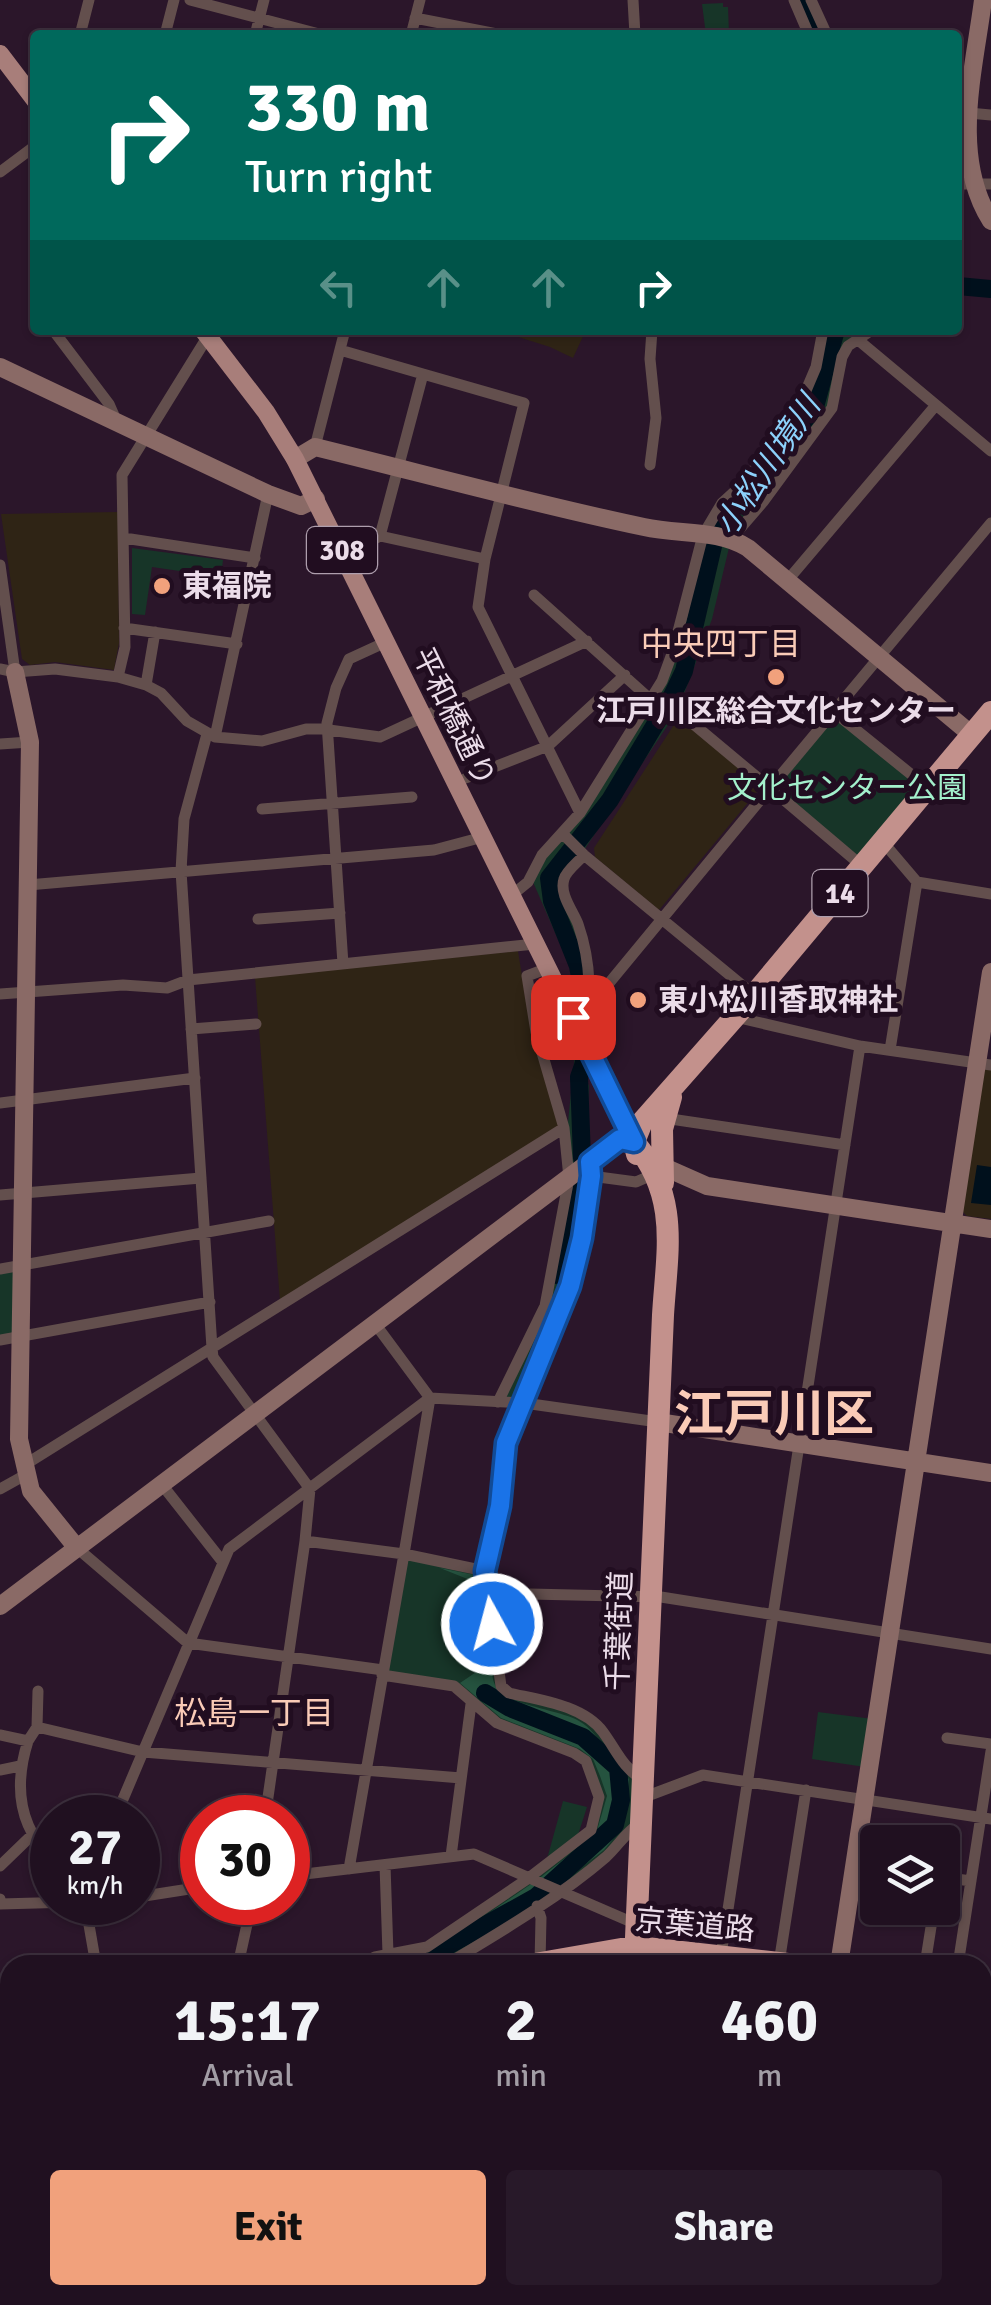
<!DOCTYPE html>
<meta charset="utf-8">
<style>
:root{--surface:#201020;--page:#281929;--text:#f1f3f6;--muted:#a29da5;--line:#3d303e;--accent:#f1a17c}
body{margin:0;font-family:Signika,"Noto Sans JP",sans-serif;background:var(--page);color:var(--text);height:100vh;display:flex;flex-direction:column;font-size:38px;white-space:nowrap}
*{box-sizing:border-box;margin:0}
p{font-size:32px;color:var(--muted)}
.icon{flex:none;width:55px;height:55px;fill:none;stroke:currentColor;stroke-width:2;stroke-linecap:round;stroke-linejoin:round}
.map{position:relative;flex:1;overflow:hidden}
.drawer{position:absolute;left:0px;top:1955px;width:992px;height:350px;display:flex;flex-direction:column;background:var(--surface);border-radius:30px 30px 0 0;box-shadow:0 2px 8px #0004,0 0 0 2px var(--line)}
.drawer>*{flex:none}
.guide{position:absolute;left:30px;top:30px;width:932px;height:305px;border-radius:10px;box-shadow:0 2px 8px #0004,0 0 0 2px var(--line);background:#00695c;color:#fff;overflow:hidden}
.fabs{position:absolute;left:860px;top:1825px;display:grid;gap:20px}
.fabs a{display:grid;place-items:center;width:100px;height:100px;border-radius:10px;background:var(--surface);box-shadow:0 2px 8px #0004,0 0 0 2px var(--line);font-size:50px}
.speed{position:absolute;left:30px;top:1795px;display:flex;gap:20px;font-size:50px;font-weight:700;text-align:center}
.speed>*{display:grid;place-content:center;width:130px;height:130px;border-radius:50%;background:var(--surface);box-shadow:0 2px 8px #0004,0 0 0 2px var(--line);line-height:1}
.speed small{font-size:25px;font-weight:400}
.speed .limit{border:15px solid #d22;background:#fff;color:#111}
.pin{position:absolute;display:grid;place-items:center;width:85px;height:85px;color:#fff;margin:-42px;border-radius:20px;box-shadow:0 5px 15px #0006}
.me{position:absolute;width:110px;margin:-55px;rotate:353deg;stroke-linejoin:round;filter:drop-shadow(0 0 8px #0008)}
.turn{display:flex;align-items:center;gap:35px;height:210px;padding:0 50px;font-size:45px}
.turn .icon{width:130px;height:130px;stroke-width:2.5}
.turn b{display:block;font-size:70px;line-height:85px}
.lanes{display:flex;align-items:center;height:95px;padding:0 50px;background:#0003;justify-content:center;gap:50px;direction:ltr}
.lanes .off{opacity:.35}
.eta{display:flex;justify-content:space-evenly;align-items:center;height:170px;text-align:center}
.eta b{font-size:60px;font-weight:800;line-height:70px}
.button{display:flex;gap:20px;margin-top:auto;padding:20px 50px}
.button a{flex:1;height:115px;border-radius:10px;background:var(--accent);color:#111;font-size:40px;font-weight:800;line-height:115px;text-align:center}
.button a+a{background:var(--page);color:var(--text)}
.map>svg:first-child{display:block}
.education{fill:#2f2415}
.green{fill:#173528}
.forest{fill:#25533f}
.water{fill:#00101c}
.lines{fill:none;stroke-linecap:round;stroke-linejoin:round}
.river{stroke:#00101c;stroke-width:18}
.street{stroke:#634f4d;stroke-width:11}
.secondary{stroke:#8a6a66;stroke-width:18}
.primary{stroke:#a87e7a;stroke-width:18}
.highway{stroke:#c3918c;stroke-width:22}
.route-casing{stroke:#114b97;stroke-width:25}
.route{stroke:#1a73e8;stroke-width:18}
.poi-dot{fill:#f1a17c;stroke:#210d20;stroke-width:4}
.labels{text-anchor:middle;stroke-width:10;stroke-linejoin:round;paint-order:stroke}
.shield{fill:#210d20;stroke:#ae9ead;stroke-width:2.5}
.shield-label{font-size:28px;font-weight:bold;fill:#ebdce9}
.poi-label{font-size:30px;font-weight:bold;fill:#ebdce9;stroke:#210d20;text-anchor:start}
.street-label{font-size:30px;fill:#ebdce9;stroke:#210d20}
.park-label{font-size:30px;fill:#a3f0cc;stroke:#210d20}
.water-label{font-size:32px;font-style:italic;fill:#8cd1fb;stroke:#210d20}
.neighbourhood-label{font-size:32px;fill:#facbb7;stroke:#210d20}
.town-label{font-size:50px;font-weight:bold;fill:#facbb7;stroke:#210d20}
</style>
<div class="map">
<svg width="991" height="2305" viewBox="0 0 991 2305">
<rect width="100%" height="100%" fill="#2b162a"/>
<path class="education" d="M496,330H586L573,358L550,347Z
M118,512L119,643L114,670L55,662L30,665L22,659L1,514Z
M681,714L761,787L659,910L595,857L594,848Z
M518,951L531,1032L559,1126L280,1301L255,977Z
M981,1069L991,1070V1219L967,1216L960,1209Z"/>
<path class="green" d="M723,3V7H728L729,33L706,35L702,4Z
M826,330H862L840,350L829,407L761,501L733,531L712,619L678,710L580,856L562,876L588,974L586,1012L578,1007L571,969L533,882L537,869L664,684L705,539L718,512L808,398Z
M132,548L223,560L221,577L152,567L145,615L132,614Z
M834,717L923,788L861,861L774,788Z
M575,1053L589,1086L585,1155L569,1168L566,1142Z
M587,1167L589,1177L568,1286L522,1400H502L546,1306L571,1180Z
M19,1268L18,1332L0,1336V1271Z
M404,1554L485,1571L501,1686L582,1715L643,1780L641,1823L608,1855L452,1965H359L427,1947L581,1838L598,1811L586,1761L497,1723L454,1686L382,1675Z
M818,1712L873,1719L865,1767L812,1759Z
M563,1801L587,1807L578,1835L547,1859Z"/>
<path class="forest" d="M440,1568L480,1576L491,1660L482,1666L470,1580Z
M491,1662C492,1670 492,1679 495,1685C502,1705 559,1709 579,1721C603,1735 607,1763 629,1779L624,1826L604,1850L554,1888L537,1880L596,1834L607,1796L600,1776L593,1759L580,1749L501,1718L460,1683Z
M534,1882L550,1890L452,1954L441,1946Z"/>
<path class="water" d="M977,1165L991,1167V1205L971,1203Z
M470,1581H476L475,1604L484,1639L485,1664L479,1665C455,1630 465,1621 470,1581Z"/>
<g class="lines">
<path class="river" d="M805,0L818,35
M958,286L991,289
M582,1158L579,1077L584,1063L583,993L578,966L552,901L549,878L610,800L671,698L684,671L717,529L815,407L836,330
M556,1275L581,1192L582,1179
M424,1965L442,1949L536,1897L615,1825L621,1800L618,1768L583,1737L510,1708L485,1693"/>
<path class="street" d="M190,0L323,35
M633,0L635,35
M794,0L809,35
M811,0L827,35
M415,18L502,35
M80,35L89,0
M138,35H139
M165,35L174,0
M255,35L264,0
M411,35L420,0
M557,35H564
M958,112L991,115
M0,172L35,146
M958,184H991
M958,206L959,184
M35,302V305
M53,330L109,404L116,420
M857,339L991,451
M340,350L423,374L380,536L344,554
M423,374L524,403L485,559L478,607L580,813
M315,447L345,330
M650,465L656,418L650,359L652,330
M380,536L485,559
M124,538L255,558
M732,538L763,502L832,408L842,357L848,346L872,330
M0,565L15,672
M787,581L936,405
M534,595L650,699
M124,628L237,644
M0,669L15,672L55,669L118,677L146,685L161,693L187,721L215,737L262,741L306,729H322L380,737L587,641
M118,677L125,647L122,475L208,336
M146,685L155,632
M679,712L770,788L991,523
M834,712L928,788
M207,734L184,819L181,871L212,1348L213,1357L310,1489L305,1541
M215,737L268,494
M0,744L30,742
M466,778L548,746L625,675
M262,809L412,797
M563,834L584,855L754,995
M883,842L917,882L991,894
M584,855C578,862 566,871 564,879C559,894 573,911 578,924C592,964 591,1001 585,1042
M28,885L434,850L483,837
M512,895L528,882L542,855L580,813L662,681L673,651L703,535L722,503L746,481L802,400L816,367L823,330
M258,919L340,913
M343,964L327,723L336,688L349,659L386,642
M0,994L123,985L167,988L188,980L535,944
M591,1005L770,788L862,866
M735,1017L860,1046L991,1065
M191,1029L256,1024
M890,1050L917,882
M0,1103L195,1078
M664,1118L845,1145
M590,1162L591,1176L582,1239L570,1286L506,1443L499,1507L485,1571L501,1686L509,1693C539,1700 583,1705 603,1732C617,1751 622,1767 643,1780
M591,1176L636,1182L645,1178
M0,1195L201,1178
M0,1269L269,1221
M376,1325L430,1398L404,1554L485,1571
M0,1340L210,1302
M498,1402L545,1306L569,1178L564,1128L536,1032L527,976L548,968
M26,1464L564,1128
M163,1486L222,1561
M0,1489L27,1474
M77,1548L188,1643L383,1670
M487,1593L661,1597L991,1649
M37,1727L38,1691
M0,1735L28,1741L37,1727L143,1752L461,1778
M947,1738L991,1744
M28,1741C14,1785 18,1826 52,1859
M0,1770L20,1766
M642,1798L703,1775L991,1819
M115,1818L229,1549L430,1398L524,1403L658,1422
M265,1818L305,1541L404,1554L349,1869
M451,1856L471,1704
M385,1865L388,1954
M0,1866L31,1836
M288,1876L474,1854L636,1924
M942,1877L971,1881
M138,1897L202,1887
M0,1899V1904L73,1902
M85,1902L96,1965
M537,1906L541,1918L540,1963
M721,1955L860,1046
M779,1963L806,1790
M168,1965L182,1960
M238,1965L252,1902
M359,1965L375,1957L427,1947L526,1880L591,1830L599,1797L586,1761L574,1753L497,1723L454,1686L382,1675
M452,1965L457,1958C507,1928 562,1895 606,1857C618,1846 625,1833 639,1824
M925,1965L934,1908
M958,1965L991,1751
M982,2109L991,2110
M0,2141L10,2201
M982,2165L991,2166
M0,2237L10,2235
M26,2295L28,2305
M206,2295V2305
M227,2295L228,2305
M305,2295V2305
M560,2295L562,2305
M671,2295L672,2305
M711,2295L774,2305
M78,2305L79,2295
M421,2305L422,2295
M906,2305L908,2295"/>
<path class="secondary" d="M983,0C974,71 950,156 991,221
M0,367L268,494L301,506L316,499
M295,459L315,447C425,474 534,504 644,527C679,535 718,529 748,548L972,735
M15,672L30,742L19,1439L31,1491L77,1548
M655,1163L707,1186L991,1229
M658,1422L991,1473
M0,1606L620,1139L634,1142
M839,1965L991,972
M0,2059L10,2057
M0,2102L10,2099
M787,2305L789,2295"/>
<path class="primary" d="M0,54L35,100
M203,330L266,412L295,459L634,1142
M594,2305L595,2295"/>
<path class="highway" d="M634,1142C680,1197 667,1250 663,1315L635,1961
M637,1154L634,1142L642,1122L754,995L991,712
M663,1183L662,1129L671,1097
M529,1965L621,1949L646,1948L797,1965
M982,2000L991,2001
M0,2071L10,2069"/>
</g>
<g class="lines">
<g class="route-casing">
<path id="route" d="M492,1624L485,1571L500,1506L506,1443L570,1286L582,1238L591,1176L590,1162L620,1139L634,1142L573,1017"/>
</g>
<use href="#route" class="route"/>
</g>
<g class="poi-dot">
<circle cx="162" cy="586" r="10"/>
<circle cx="776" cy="677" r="10"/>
<circle cx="638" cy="1000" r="10"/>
</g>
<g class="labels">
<g class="shield">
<rect x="307" y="527" width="70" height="46" rx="8"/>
<rect x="812.5" y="870" width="55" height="46" rx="8"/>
</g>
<g class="shield-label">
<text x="342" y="560">308</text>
<text x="840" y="903">14</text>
</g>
<g class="poi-label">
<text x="182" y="596">東福院</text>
<text x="776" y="721" text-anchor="middle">江戸川区総合文化センター</text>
<text x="658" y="1010">東小松川香取神社</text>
</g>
<g class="street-label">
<text transform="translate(454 717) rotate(64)" y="10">平和橋通り</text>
<text transform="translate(619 1631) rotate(-88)" y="10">千葉街道</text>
<text transform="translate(695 1925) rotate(5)" y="10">京葉道路</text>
</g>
<g class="park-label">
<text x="847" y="798">文化センター公園</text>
</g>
<g class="water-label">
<text transform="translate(767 465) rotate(-56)" y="11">小松川境川</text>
</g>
<g class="neighbourhood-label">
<text x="721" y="655">中央四丁目</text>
<text x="254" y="1724">松島一丁目</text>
</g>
<g class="town-label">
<text x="774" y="1431">江戸川区</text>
</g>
</g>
</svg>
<div class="fabs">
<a><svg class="icon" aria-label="layers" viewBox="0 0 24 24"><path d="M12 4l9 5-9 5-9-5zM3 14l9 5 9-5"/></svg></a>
</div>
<div class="speed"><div>27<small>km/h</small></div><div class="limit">30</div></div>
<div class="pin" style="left:573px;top:1017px;background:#d93025"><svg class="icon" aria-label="arrive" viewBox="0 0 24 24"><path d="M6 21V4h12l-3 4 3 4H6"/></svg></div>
<svg class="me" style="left:492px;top:1624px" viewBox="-20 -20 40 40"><circle r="17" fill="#1a73e8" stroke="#fff" stroke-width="3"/><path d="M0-11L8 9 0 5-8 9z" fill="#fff"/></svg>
<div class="guide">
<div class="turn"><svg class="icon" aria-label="right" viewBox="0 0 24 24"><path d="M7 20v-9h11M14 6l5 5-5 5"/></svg><div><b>330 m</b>Turn right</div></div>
<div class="lanes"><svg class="icon off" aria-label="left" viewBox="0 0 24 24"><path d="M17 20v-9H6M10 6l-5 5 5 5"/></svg><svg class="icon off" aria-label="ahead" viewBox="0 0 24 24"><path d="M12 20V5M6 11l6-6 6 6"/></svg><svg class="icon off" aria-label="ahead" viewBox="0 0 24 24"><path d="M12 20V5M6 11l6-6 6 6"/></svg><svg class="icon" aria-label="right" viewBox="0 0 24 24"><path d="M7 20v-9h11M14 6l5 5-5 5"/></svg></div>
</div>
<section class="drawer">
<div class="eta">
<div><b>15:17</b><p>Arrival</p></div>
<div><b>2</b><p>min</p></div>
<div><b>460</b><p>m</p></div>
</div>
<div class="button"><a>Exit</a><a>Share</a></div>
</section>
</div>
